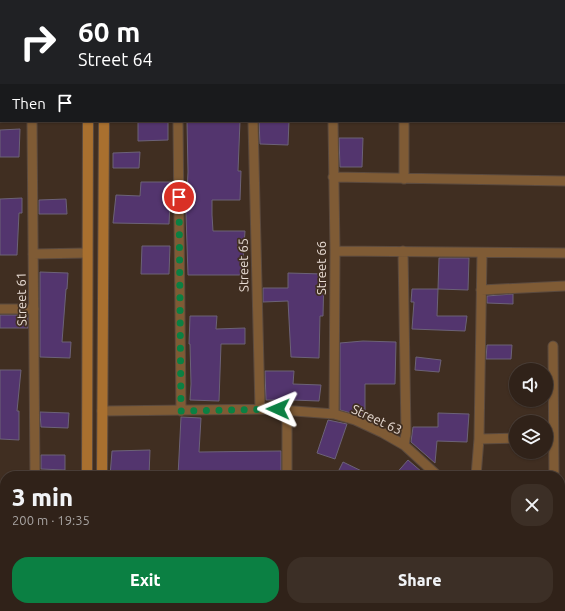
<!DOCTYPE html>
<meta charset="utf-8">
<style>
:root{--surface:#302219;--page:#3c2f26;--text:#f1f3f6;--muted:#a8a4a2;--line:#4b3f38;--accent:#0b8043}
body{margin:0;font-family:Ubuntu,sans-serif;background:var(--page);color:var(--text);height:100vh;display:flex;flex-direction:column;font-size:15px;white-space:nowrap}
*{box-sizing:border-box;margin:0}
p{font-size:13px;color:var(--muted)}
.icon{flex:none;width:22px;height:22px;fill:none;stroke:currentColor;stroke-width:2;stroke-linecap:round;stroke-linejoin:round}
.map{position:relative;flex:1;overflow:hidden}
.side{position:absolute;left:0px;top:471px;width:565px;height:140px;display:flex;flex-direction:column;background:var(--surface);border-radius:16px 16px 0 0;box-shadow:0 1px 3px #0004,0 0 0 1px var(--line)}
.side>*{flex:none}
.hud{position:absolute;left:0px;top:0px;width:565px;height:122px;box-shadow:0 1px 3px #0004,0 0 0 1px var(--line);background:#202124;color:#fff;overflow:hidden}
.buttons{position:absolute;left:509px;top:363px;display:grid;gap:8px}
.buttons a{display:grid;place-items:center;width:44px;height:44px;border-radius:50%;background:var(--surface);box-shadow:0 1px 3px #0004,0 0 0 1px var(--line);font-size:20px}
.pin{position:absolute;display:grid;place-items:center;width:34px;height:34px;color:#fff;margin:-17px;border:2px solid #fff;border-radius:50%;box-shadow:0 1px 4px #0007}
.me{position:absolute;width:44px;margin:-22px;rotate:271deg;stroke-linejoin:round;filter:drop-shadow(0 0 3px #0008)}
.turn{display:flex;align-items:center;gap:14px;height:84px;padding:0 12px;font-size:18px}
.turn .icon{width:52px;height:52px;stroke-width:2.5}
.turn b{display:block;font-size:28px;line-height:34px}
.then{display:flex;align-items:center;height:38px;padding:0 12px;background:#0003;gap:8px;font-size:15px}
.round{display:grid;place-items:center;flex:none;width:42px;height:42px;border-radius:16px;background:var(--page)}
.summary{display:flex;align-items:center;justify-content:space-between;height:68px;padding:0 12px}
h1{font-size:24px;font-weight:800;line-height:30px}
.cta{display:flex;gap:8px;margin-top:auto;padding:8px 12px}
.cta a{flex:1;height:46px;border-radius:16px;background:var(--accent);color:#fff;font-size:16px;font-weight:800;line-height:46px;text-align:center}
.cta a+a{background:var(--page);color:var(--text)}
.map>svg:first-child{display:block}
.building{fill:#53356e;stroke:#6c6277}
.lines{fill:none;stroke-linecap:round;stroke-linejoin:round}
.secondary-tunnel{stroke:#59483c;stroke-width:10;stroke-dasharray:10 5;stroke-linecap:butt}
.street-casing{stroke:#5b4a3e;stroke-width:11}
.secondary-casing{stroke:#5b4a3e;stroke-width:12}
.highway-casing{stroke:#5b4a3e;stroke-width:14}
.street{stroke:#7f5b35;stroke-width:9}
.secondary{stroke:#a9702f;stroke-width:10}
.highway{stroke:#e78e0e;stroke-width:12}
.route{stroke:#0b8043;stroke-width:7;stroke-dasharray:0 12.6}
.labels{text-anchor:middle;stroke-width:3.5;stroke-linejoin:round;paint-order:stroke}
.street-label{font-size:13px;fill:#e8dcd4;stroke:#402e21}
</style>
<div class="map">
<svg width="565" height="611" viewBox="0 0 565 611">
<rect width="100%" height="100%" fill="#402e21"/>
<path class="building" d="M138,121H168V140L138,141Z
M187,121H240L238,171H241L240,200H212V215L213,231H245L242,275H188L186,214L188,172Z
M259,121H289L288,145L260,144Z
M20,129L19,157H0V130Z
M339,138H363L362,167H340Z
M140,152L139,168H113V153Z
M141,182H171L169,224L113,223L116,195L140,196Z
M22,198V213H19L17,255H0V199Z
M66,199L67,214H39V200Z
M142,246H170L169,274H141Z
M439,258H469L468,290L438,289L437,316H467L465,331L412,329L414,302H411L412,289H438Z
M40,272L68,273L67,289H66L62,342H71L70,358L40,357Z
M288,273L324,274L323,316H320L319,358L291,357L288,301L263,302V288H288Z
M513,294V304L487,303V296Z
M0,315H28V328H0Z
M190,316H217L216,329L245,328V344H221L219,401L190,400L191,384L190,344H189Z
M363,341L396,342L395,384H365V417L340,410V343Z
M487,345H512L511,359H486Z
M416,357L441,360L439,372L415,370Z
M0,370H21L17,411H19V440L0,439Z
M265,371H294L293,384L321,385L319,401L292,400H266Z
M40,412L69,413L68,428L41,427Z
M438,413L469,414L467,442L437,441L435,463L411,442L413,427H438Z
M181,417L201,418L199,452L281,451V476H178Z
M328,420L347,424L335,459L317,453Z
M150,450L149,476H110L112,451Z
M41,455H65V470L41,469Z
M408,460L422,472L418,476H394Z
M343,462L372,476H336Z"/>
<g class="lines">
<path class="secondary-tunnel" d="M397,1L400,0"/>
<g class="street-casing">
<path id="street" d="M32,0V1
M0,55H1
M564,86H565
M32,121L35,476
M178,121L181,411
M253,121L260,409
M333,121L335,251L334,414
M333,177L565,181
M404,179V121
M335,251L565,253
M403,251L406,433L404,445
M33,254L87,253
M481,290L565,286
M0,309H34
M553,346L554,476
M102,411L268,409L334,414L355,420L383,433L404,445L438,476
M479,439L516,438
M287,476V410
M476,476L479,439L482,253
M136,606L137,611
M497,606L498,611
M556,606V611
M199,611H209"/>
</g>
<g class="secondary-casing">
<path id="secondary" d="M85,0L86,1
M104,0V1
M87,476L88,121
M102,476L104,121
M0,514L5,512
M0,531L5,528
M393,606L394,611
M415,606L416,611"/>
</g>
<g class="highway-casing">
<path id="highway" d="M418,0L420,1
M438,0L439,1
M564,47H565
M564,58L565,59"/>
</g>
<use href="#street" class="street"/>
<use href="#secondary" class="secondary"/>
<use href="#highway" class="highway"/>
</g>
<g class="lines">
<path class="route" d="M179,197L181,411L278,409"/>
</g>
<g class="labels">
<g class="street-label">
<text transform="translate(243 265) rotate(-91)" y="5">Street 65</text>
<text transform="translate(321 268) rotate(-90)" y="5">Street 66</text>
<text transform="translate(21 299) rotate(-91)" y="5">Street 61</text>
<text transform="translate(377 419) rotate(25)" y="5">Street 63</text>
</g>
</g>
</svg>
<div class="buttons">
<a><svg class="icon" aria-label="sound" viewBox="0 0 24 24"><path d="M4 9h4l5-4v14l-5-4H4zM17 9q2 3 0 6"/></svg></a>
<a><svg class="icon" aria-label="layers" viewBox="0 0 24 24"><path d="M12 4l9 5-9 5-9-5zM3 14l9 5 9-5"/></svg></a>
</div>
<div class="pin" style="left:179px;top:197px;background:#d93025"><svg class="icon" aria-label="arrive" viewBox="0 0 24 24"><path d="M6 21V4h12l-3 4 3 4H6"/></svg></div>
<svg class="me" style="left:278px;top:409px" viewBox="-20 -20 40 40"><path d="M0-17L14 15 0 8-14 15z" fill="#0b8043" stroke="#fff" stroke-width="4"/></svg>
<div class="hud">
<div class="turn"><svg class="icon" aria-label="right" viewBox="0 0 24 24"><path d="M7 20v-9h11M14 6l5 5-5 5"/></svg><div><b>60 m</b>Street 64</div></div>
<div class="then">Then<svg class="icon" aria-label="arrive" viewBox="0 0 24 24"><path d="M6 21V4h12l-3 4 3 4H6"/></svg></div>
</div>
<section class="side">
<div class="summary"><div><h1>3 min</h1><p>200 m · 19:35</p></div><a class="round"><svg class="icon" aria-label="close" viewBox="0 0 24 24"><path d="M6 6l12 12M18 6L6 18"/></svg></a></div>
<div class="cta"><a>Exit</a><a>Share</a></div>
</section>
</div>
